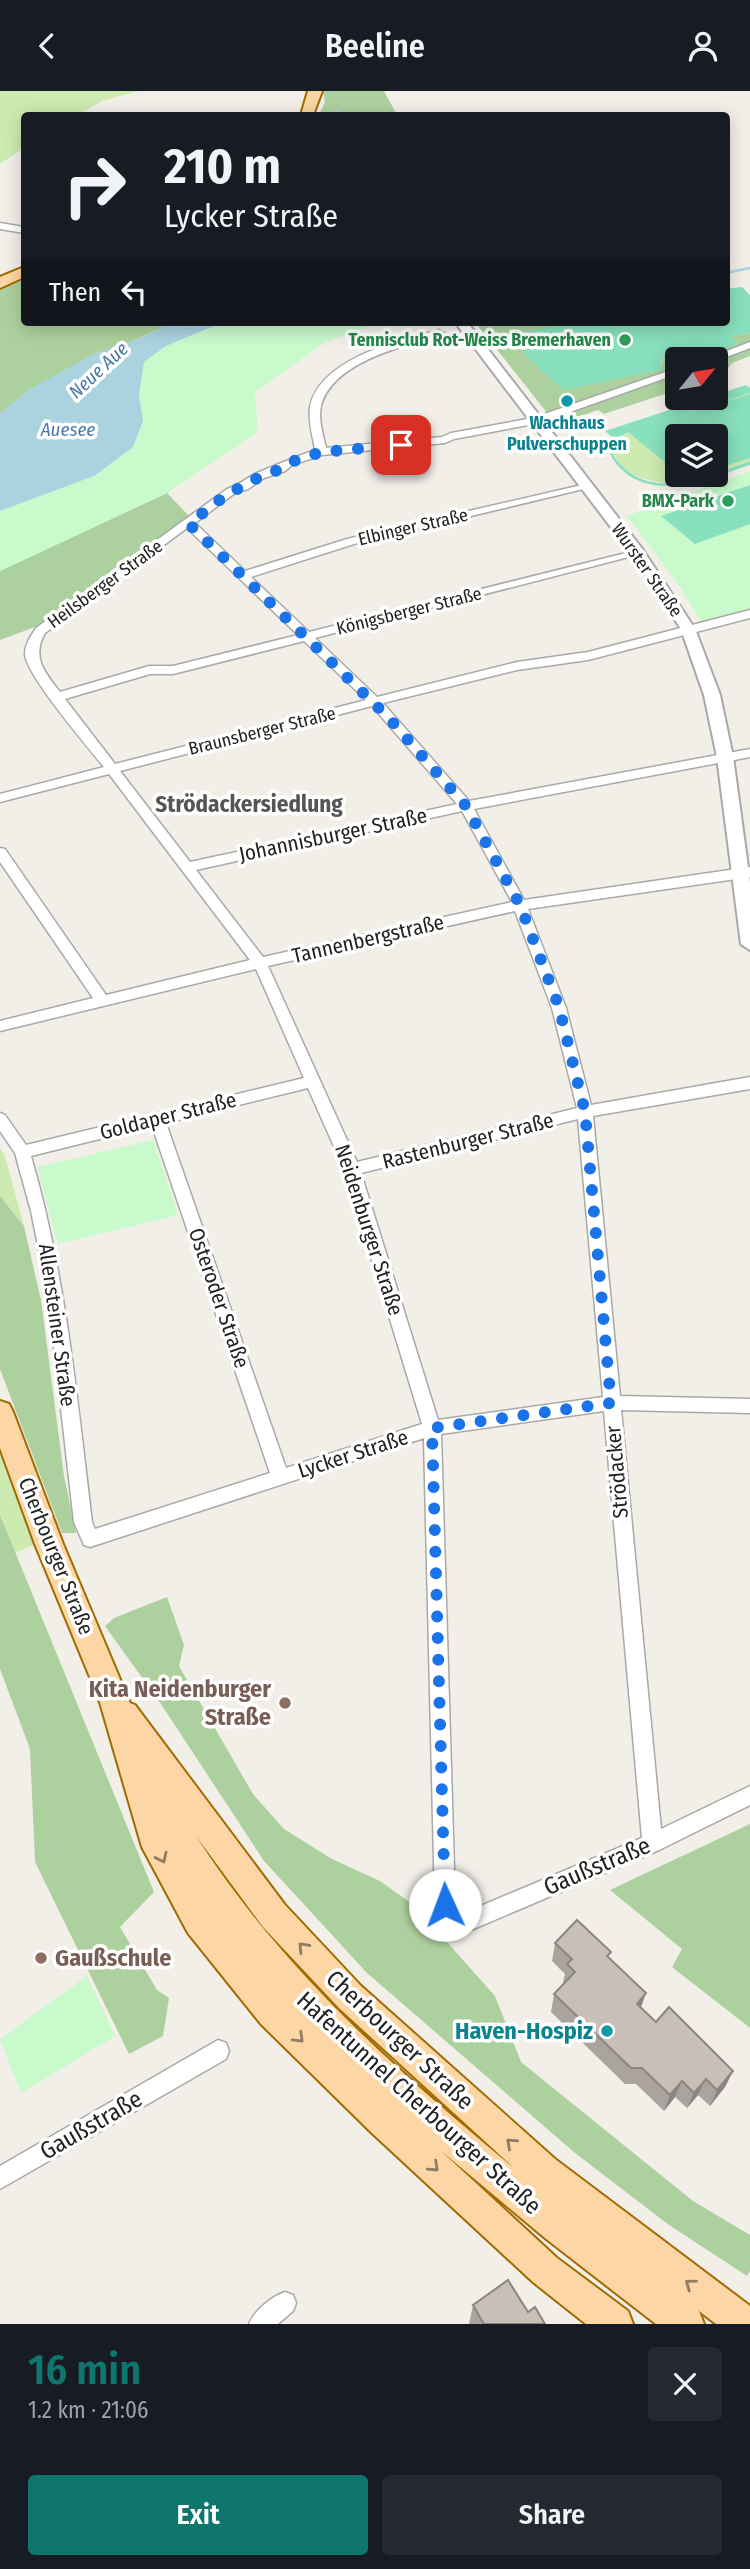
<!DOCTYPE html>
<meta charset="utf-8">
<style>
:root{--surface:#171b24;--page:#242831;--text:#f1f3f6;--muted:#9ea1a6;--accent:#0f766e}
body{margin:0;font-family:"Fira Sans Condensed",sans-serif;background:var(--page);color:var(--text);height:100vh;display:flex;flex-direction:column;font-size:26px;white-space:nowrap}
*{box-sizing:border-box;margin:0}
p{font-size:23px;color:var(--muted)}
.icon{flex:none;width:38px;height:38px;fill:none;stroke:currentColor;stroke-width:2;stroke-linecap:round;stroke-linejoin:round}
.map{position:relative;height:2233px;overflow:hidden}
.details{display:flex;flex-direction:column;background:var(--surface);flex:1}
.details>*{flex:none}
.hud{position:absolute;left:21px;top:21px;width:709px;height:214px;border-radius:7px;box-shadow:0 4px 18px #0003;background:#171b24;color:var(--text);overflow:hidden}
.needle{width:46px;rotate:60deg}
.controls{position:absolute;left:665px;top:256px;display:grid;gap:14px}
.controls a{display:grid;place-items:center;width:63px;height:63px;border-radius:7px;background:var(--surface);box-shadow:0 4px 18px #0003;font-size:35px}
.pin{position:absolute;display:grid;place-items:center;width:60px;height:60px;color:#fff;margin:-30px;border-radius:14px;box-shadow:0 4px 10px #0006}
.me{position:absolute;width:77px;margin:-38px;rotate:358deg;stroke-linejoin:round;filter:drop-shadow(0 0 5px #0008)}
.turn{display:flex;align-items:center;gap:24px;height:147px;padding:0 28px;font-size:32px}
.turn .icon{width:91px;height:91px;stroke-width:2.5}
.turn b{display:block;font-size:49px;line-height:60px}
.then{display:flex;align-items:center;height:66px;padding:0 28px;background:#0003;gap:14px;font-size:26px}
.round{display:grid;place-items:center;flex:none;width:74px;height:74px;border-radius:7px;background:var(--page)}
.overview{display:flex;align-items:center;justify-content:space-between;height:119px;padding:0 28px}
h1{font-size:42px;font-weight:600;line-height:52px;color:var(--accent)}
.cta{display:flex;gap:14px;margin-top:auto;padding:14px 28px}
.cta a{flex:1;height:80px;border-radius:7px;background:var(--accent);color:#fff;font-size:28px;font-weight:600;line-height:80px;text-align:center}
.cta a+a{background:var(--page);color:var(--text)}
header{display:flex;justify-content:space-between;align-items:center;height:91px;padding:0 28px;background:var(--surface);font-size:32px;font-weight:600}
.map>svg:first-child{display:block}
.grass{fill:#cdebb0}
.forest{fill:#add19e}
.park{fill:#c8facc}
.pitch{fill:#88e0be}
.water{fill:#aad3df}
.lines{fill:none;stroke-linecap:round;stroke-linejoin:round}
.stream{stroke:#aad3df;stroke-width:2.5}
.minor-casing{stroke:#a9a9a9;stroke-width:3}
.tertiary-casing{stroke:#a9a9a9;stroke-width:4}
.primary-casing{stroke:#a06b00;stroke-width:4}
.minor{fill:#fff;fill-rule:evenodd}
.tertiary{fill:#fff;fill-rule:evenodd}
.primary{fill:#fcd6a4;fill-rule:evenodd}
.wall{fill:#aba49e}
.shaded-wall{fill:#8b8681}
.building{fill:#c7bfb8;stroke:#8b8681;stroke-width:2}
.oneway{stroke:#8f7c63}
.route{stroke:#1a73e8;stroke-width:12;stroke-dasharray:0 21.6}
.leisure-dot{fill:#2e9e5b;stroke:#fff;stroke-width:2.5}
.culture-dot{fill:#0f9aa8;stroke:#fff;stroke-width:2.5}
.education-dot{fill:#8d6e63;stroke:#fff;stroke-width:2.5}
.labels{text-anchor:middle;stroke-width:7;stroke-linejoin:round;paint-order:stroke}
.far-leisure-label{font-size:18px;font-weight:bold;fill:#27864d;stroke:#fff;text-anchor:end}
.far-culture-label{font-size:18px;font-weight:bold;fill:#0d838f;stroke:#fff}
.far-street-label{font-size:18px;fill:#222;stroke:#fff}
.far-water-label{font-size:19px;font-style:italic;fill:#4a7aab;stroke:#fff}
.street-label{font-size:21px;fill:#222;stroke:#fff}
.neighbourhood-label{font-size:23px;font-weight:bold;fill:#555;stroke:#fff}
.near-education-label{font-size:24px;font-weight:bold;fill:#785e54;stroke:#fff;text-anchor:end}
.near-street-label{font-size:24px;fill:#222;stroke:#fff}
.near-culture-label{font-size:24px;font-weight:bold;fill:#0d838f;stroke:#fff;text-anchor:end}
</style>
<header><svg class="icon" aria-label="back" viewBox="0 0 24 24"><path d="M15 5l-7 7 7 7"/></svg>Beeline<svg class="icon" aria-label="person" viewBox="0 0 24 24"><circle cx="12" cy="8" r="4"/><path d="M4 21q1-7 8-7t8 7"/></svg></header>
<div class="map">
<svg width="750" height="2233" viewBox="0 0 750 2233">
<rect width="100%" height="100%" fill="#f2efe9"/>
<path class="grass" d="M0,0H139L102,10L78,24H24V57L0,73Z
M750,302V370L716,382V345H677V383H711C701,387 690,392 680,393C656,395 609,382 613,352L621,344Z
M0,1057L5,1065L24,1135L0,1105Z
M0,1352L38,1452L15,1462L0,1424Z"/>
<path class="forest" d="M323,0H384L397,24H319L325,11Z
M24,188V231H174L30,298L0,323V198Z
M475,231H592L574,234L663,278L660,274L666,265L738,253L730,245L750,242V265L732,272L722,284L716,286V268H677V299L604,323L598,319L556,333Z
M167,402L190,426L35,536L0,549V480Z
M0,1105L24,1135L41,1209L64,1385L76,1442H62L0,1278Z
M0,1424L154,1801L120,1836L157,1899L169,1907L163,1945L129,1963L35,1771L30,1658L0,1578Z
M167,1506L184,1554L179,1575L253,1703L284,1738L332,1768L380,1790L415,1815L495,1905L521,1971L693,2110L750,2144V2180L747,2185L669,2134L575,2062L367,1882L264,1770L161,1613L105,1535L114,1527Z
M750,1733V1937L672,1876L682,1858L610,1799Z"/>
<path class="park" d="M223,231H381L324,252L255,301L258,341L167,402L0,480V420L94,385L133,356L143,330L139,304L144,271L166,255Z
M750,380V526L705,537L678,493L627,425Z
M153,1049L178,1124L58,1153L37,1076Z
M87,1885L115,1945L21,2002L0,1948Z"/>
<path class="pitch" d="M742,196L750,204V242L731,245L739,253L685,265L683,262L666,265L660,273L664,278L563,299L530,269L509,242L592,231H726V198Z
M746,294L750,297V302L649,335L750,303V367L716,378V345H677V381L628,341L615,348C610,357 612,365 619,372C656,412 710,384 750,370V374C710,387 648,415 615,371C609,363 606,355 612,346L605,340Z
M750,394V433L695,453L661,425Z"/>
<path class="water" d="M174,231H223L166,255L144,271L139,304L143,330L133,356L94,385L0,420V323L30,298L93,263L136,249Z"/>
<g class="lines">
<path class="stream" d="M330,24L341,18
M726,182L750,177"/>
<g class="minor-casing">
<path id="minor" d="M0,132L24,136V142L0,138Z
M439,239L444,242L443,244C405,254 332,271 321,315C318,328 323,344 326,357L442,346L451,342L533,327L677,277V283L539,332L454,348L445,352L322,364L292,374L285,380L264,387L248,398L235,402L195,432L245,480L347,448L586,393L592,396L354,453L251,486L309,541L638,459L644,462L315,547L377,606L517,571L588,561L750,519V527L588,569L517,579L383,612L469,710L750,658V666L474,718L524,809L750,776V786L528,818L566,917L591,1014L750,986V998L593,1025L620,1305L750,1308V1322L621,1319L661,1738L750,1695V1714L659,1759L471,1839L448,1833L435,1814L424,1347L90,1456L84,1454L74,1431L48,1204L31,1120L15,1062L0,1040V1022L5,1024L26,1054L304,987L256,878L0,940V930L93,907L0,771V757L5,758L106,904L250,869L109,683L0,711V703L104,676C88,656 26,584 25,563C25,553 31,545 36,537L227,398C239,394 247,387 257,382C276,374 295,366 315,359C313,346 308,331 310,316C319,268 399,249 439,239ZM187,437L298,544L173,575H149L60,601C45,582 31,566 45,542ZM304,550L366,609L115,673L65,608L150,583H173ZM372,615L457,713L190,771L120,680ZM462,720L512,811L263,866L196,779ZM515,820L552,917L577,1017L357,1071L268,875ZM308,997L344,1078L422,1333L286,1377L166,1032ZM578,1028L603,1306L438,1329L361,1082ZM152,1035L270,1382L95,1438L92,1431C77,1307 66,1185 31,1065ZM604,1320L642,1747L471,1819L461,1817L455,1810L441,1343Z
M750,251V257L716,270V268H706Z
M218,1949L226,1952L229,1960L226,1968L0,2098V2075Z
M285,2201L293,2204L296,2212L293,2220L278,2233H249C255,2219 271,2206 285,2201Z"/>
</g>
<g class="tertiary-casing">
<path id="tertiary" d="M455,231H467L643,459L695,538L720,604L733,666L750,791V859L741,853L717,666L704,604L681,538L632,464Z"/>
</g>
<g class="primary-casing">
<path id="primary" d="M308,0H322L313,24H301Z
M24,176V186L0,197V186Z
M0,1310L9,1313L13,1321L63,1453L130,1612L135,1614L285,1814L361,1895L555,2068L750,2215V2233H716L562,2115L699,2220L704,2233H656L545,2147L440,2059L557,2167L628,2220L633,2233H586L533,2191L372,2042L261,1933L188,1842L142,1756L99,1608L35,1453L0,1357ZM196,1745L263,1836L339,1917L514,2077C395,1979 279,1875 196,1745Z"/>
</g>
<use href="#minor" class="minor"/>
<use href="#tertiary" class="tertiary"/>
<use href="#primary" class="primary"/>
</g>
<path class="wall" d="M555,1852L609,1867L641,1917L656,1931L733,1980L725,1996L710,2015L698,2004L687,2017L675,2006L664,2020L636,1993H625L551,1921L554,1903L564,1892L563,1891L565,1883L552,1870Z
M473,2214L528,2221L545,2233H469Z"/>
<path class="shaded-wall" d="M646,1902L640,1919L637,1913Z
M733,1980L725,1996L710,2015L717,1999Z
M706,1988L698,2004L687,2017L694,2002Z
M682,1990L675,2006L664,2020L670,2004Z"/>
<path class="building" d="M577,1829L611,1861L607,1865L646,1902L637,1913L656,1931L669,1916L733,1980L717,1999L706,1988L694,2002L682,1990L670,2004L642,1977H631L554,1903L575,1881L567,1873L572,1868L555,1852Z
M508,2189L528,2221L535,2216L545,2233H484L473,2214Z"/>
<defs><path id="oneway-chevron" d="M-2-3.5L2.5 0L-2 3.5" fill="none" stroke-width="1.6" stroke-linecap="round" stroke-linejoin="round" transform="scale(1.75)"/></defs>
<g class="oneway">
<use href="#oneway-chevron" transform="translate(162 1767) rotate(65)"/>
<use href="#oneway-chevron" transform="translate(303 1856) rotate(-133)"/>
<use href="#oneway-chevron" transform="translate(299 1947) rotate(44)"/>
<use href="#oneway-chevron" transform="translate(511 2052) rotate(-138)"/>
<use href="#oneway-chevron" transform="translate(434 2076) rotate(43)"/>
<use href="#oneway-chevron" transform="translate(690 2193) rotate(-144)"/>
</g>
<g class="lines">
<path class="route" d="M401,354L321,361L288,372L281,378L260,385L244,396L231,400L189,433L387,625L466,715L520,814L559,916L585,1021L611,1312L432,1337L445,1814"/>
</g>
<g class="leisure-dot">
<circle cx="625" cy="249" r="7"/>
<circle cx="728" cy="410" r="7"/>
</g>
<g class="culture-dot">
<circle cx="567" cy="310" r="7"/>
<circle cx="607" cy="1940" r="7"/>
</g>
<g class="education-dot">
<circle cx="285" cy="1612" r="7"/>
<circle cx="41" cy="1867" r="7"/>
</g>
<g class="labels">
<g class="far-leisure-label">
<text x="611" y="255">Tennisclub Rot-Weiss Bremerhaven</text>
<text x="714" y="416">BMX-Park</text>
</g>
<g class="far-culture-label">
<text x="567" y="338">Wachhaus<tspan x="567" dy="21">Pulverschuppen</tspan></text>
</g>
<g class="far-street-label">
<text transform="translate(413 436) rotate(-13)" y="6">Elbinger Straße</text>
<text transform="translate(647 479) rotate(55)" y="6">Wurster Straße</text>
<text transform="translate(105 493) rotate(-36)" y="6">Heilsberger Straße</text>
<text transform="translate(409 520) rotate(-14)" y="6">Königsberger Straße</text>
<text transform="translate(262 640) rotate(-14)" y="6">Braunsberger Straße</text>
</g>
<g class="far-water-label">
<text transform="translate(98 279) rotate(-43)" y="7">Neue Aue</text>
<text x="68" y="345">Auesee</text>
</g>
<g class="street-label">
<text transform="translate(333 744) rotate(-12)" y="7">Johannisburger Straße</text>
<text transform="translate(368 848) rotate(-13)" y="7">Tannenbergstraße</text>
<text transform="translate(168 1025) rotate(-14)" y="7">Goldaper Straße</text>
<text transform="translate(468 1050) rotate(-14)" y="7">Rastenburger Straße</text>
<text transform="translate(369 1139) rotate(72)" y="7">Neidenburger Straße</text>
<text transform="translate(219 1207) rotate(71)" y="7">Osteroder Straße</text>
<text transform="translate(57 1234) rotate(82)" y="7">Allensteiner Straße</text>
<text transform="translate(353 1363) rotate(-18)" y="7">Lycker Straße</text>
<text transform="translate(617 1381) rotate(-95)" y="7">Strödacker</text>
<text transform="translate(56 1465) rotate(68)" y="7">Cherbourger Straße</text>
</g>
<g class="neighbourhood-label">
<text x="249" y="721">Strödackersiedlung</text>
</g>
<g class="near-education-label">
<text x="271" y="1606">Kita Neidenburger<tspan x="271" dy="28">Straße</tspan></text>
<text x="55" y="1875" text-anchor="start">Gaußschule</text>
</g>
<g class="near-street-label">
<text transform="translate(597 1775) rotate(-23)" y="8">Gaußstraße</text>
<text transform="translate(400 1949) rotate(43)" y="8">Cherbourger Straße</text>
<text transform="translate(419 2012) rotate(42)" y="8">Hafentunnel Cherbourger Straße</text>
<text transform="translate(91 2034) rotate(-30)" y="8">Gaußstraße</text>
</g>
<g class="near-culture-label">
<text x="593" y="1948">Haven-Hospiz</text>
</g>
</g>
</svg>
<div class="controls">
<a><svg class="needle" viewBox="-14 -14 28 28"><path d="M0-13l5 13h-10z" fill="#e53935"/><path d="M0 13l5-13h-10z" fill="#9ea1a6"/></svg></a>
<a><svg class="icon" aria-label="layers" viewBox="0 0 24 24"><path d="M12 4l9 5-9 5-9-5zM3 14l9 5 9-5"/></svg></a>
</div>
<div class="pin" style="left:401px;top:354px;background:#d93025"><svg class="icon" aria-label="arrive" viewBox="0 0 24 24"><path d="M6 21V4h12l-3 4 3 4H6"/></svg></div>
<svg class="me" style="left:445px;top:1814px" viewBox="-20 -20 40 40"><circle r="19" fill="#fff"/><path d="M0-13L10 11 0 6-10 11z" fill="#1a73e8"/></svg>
<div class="hud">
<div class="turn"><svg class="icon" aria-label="right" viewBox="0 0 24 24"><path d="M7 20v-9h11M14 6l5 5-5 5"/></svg><div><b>210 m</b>Lycker Straße</div></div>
<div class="then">Then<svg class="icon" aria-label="left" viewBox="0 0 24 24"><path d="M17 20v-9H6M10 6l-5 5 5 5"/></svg></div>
</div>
</div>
<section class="details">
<div class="overview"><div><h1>16 min</h1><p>1.2 km · 21:06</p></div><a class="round"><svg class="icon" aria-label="close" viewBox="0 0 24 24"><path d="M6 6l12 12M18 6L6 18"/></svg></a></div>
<div class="cta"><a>Exit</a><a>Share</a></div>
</section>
